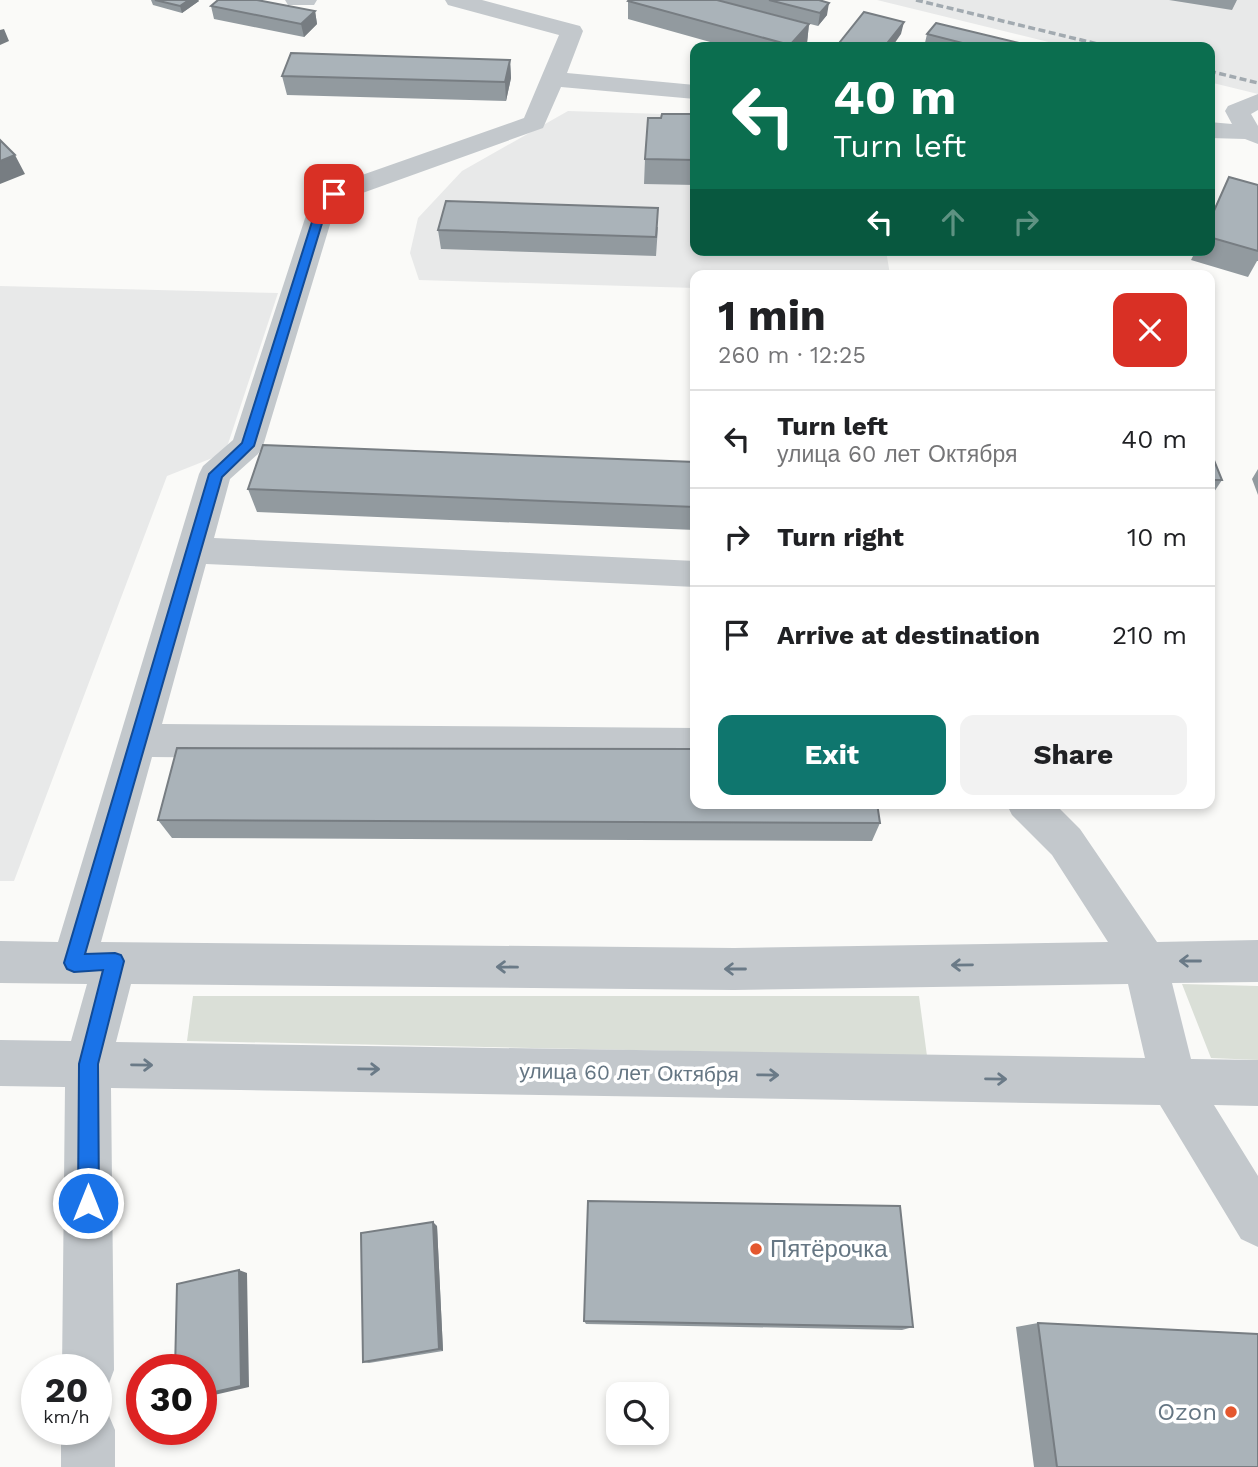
<!DOCTYPE html>
<meta charset="utf-8">
<style>
:root{--surface:#fff;--page:#f2f2f2;--text:#202124;--muted:#757577;--line:#e0e0e0;--accent:#0f766e}
body{margin:0;font-family:"Work Sans",sans-serif;background:var(--page);color:var(--text);height:100vh;display:flex;flex-direction:column;font-size:26px;white-space:nowrap}
*{box-sizing:border-box;margin:0}
p{font-size:23px;color:var(--muted)}
.icon{flex:none;width:38px;height:38px;fill:none;stroke:currentColor;stroke-width:2;stroke-linecap:round;stroke-linejoin:round}
.map{position:relative;flex:1;overflow:hidden}
.panel{position:absolute;left:690px;top:270px;width:525px;height:539px;display:flex;flex-direction:column;background:var(--surface);border-radius:14px;box-shadow:0 4px 10px #0003}
.panel>*{flex:none}
.banner{position:absolute;left:690px;top:42px;width:525px;height:214px;border-radius:14px;box-shadow:0 4px 10px #0003;background:#0b6e4f;color:#fff;overflow:hidden}
.tools{position:absolute;left:606px;top:1382px;display:grid;gap:14px}
.tools a{display:grid;place-items:center;width:63px;height:63px;border-radius:14px;background:var(--surface);box-shadow:0 4px 10px #0003;font-size:35px}
.speed{position:absolute;left:21px;top:1354px;display:flex;gap:14px;font-size:35px;font-weight:700;text-align:center}
.speed>*{display:grid;place-content:center;width:91px;height:91px;border-radius:50%;background:var(--surface);box-shadow:0 4px 10px #0003;line-height:1}
.speed small{font-size:18px;font-weight:400}
.speed .limit{border:10px solid #d22;background:#fff;color:#111}
.pin{position:absolute;display:grid;place-items:center;width:60px;height:60px;color:#fff;margin:-30px;border-radius:14px;box-shadow:0 4px 10px #0006}
.me{position:absolute;width:77px;margin:-38px;rotate:0deg;stroke-linejoin:round;filter:drop-shadow(0 0 5px #0008)}
.turn{display:flex;align-items:center;gap:24px;height:147px;padding:0 28px;font-size:32px}
.turn .icon{width:91px;height:91px;stroke-width:2.5}
.turn b{display:block;font-size:49px;line-height:60px}
.lanes{display:flex;align-items:center;height:66px;padding:0 28px;background:#0003;justify-content:center;gap:35px;direction:ltr}
.lanes .off{opacity:.35}
.round{display:grid;place-items:center;flex:none;width:74px;height:74px;border-radius:14px;background:var(--page)}
.headline{display:flex;align-items:center;justify-content:space-between;height:119px;padding:0 28px}
h1{font-size:42px;font-weight:700;line-height:52px}
.primary-button{display:flex;gap:14px;margin-top:auto;padding:14px 28px}
.primary-button a{flex:1;height:80px;border-radius:14px;background:var(--accent);color:#fff;font-size:28px;font-weight:700;line-height:80px;text-align:center}
.primary-button a+a{background:var(--page);color:var(--text)}
ul{padding:0;list-style:none}
li{display:flex;align-items:center;gap:21px;height:98px;padding:0 28px;border-top:2px solid var(--line)}
li div{flex:1}
li b{display:block;font-size:26px}
li em{font-style:normal}
.map>svg:first-child{display:block}
.built{fill:#e8e9e9}
.green{fill:#dadfd7}
.lines{fill:none;stroke-linecap:round;stroke-linejoin:round}
.minor{fill:#c3c8cc;fill-rule:evenodd}
.rail{stroke:#a2aab0;stroke-width:3.5;stroke-dasharray:7 3.5;stroke-linecap:butt}
.wall{fill:#929a9f}
.shaded-wall{fill:#777d82}
.building{fill:#aab3b9;stroke:#777d82;stroke-width:2}
.oneway{stroke:#6a7a87}
.route{fill:#1a73e8;stroke:#114b97;stroke-width:2}
.poi-dot{fill:#e4572e;stroke:#fff;stroke-width:2.5}
.labels{text-anchor:middle;stroke-width:7;stroke-linejoin:round;paint-order:stroke}
.street-label{font-size:21px;fill:#657683;stroke:#fff}
.near-poi-label{font-size:24px;fill:#657683;stroke:#fff;text-anchor:start}
</style>
<div class="map">
<svg width="1258" height="1467" viewBox="0 0 1258 1467">
<rect width="100%" height="100%" fill="#fafaf8"/>
<path class="built" d="M877,0H1258V94L1209,82V47H1069Z
M568,111L695,115V250H886L890,275H695V288L419,280L410,253L418,218L462,171Z
M0,286L278,293L225,453L167,476L14,881H0Z"/>
<path class="green" d="M1182,984L1258,986V1060L1211,1058Z
M193,996H919L927,1056L187,1041Z"/>
<g class="lines">
<path class="minor" d="M285,0H317L314,5H288Z
M445,0H482L580,26L583,31L567,73L695,85V99L561,87L543,128L343,200L335,208L263,446L258,454L230,479L214,538L695,561V587L206,564L162,724L695,728V762L152,757L101,942L734,948L1108,942L1052,855L1012,815L1006,803H1054L1080,829L1157,942L1258,940V982L1172,983L1191,1059L1258,1060V1106L1214,1105L1258,1176V1247L1241,1239L1160,1105L111,1088L114,1370L107,1389L96,1393V1370H62L65,1087L0,1086V1040L71,1041L87,984L0,983V941L58,942L199,474L203,466L233,440L309,206L325,188L524,118L559,35L448,5ZM131,984L734,990L1128,984L1145,1058L116,1042Z
M1258,94V110L1251,114L1258,126V144L1245,139L1209,138V122L1232,124L1225,111L1228,106Z
M96,1406L107,1411L115,1430V1467H61V1430H96Z"/>
<path class="rail" d="M916,0L1110,47
M1209,71L1258,83"/>
</g>
<path class="wall" d="M151,0H198L199,1L182,13L153,5Z
M718,0H819L827,15L818,26Z
M1169,0H1237L1232,10Z
M628,1L809,24L807,43L803,47H728L628,19Z
M211,6L315,11L317,24L304,37L214,19Z
M927,34L1036,47H924Z
M510,60L511,78L506,101L287,95L282,76Z
M695,114V185L644,184L645,159Z
M1229,177L1258,185V261H1257L1248,277L1191,260L1196,250H1209V220Z
M658,227L656,256L441,249L438,230Z
M1209,448L1222,480L1210,498H1209Z
M695,462V530L257,512L248,489Z
M1258,469V495L1252,479Z
M158,820L880,823L872,841L172,838Z
M437,1226L443,1351L369,1363L363,1362Z
M584,1321L913,1327L902,1330L586,1324Z
M1038,1323L1258,1467H1034L1016,1327Z"/>
<path class="shaded-wall" d="M189,0H198L199,1L182,13L180,6Z
M829,3L827,15L818,26L820,13Z
M315,11L317,24L304,37L301,24Z
M904,22L901,34L892,47H884Z
M809,24L807,43L803,47H789L790,45Z
M4,29L9,41L0,45V30Z
M510,60L511,78L506,101L505,82Z
M15,155L25,174L0,184V161Z
M433,1222L437,1226L443,1351L439,1349Z
M239,1270L247,1273L249,1387L201,1398Z"/>
<path class="building" d="M155,0H189L180,6Z
M218,0H257L315,11L301,24L211,6Z
M629,0H717L809,24L790,45L628,1Z
M769,0H819L829,3L820,13Z
M864,12L904,22L884,47H836Z
M936,23L1036,47H978L927,34Z
M291,53L510,60L505,82L282,76Z
M662,114H695V160L645,159L648,118H661Z
M0,140L15,155L0,161Z
M1229,177L1258,185V251L1209,237V222Z
M446,201L658,208L656,237L438,230Z
M263,445L695,462V507L248,489Z
M1209,448L1222,480H1209Z
M177,748L695,749V803H877L880,823L158,820Z
M588,1201L900,1206L913,1327L584,1321Z
M433,1222L439,1349L363,1362L361,1233Z
M239,1270L241,1386L201,1395V1370H175L177,1284Z
M1038,1323L1258,1334V1467H1057Z"/>
<defs><path id="oneway-shaft" d="M-6 0H5M1.5-3L5.5 0L1.5 3" fill="none" stroke-width="1.6" stroke-linecap="round" stroke-linejoin="round" transform="scale(1.75)"/></defs>
<g class="oneway">
<use href="#oneway-shaft" transform="translate(1190 961) rotate(180)"/>
<use href="#oneway-shaft" transform="translate(962 965) rotate(179)"/>
<use href="#oneway-shaft" transform="translate(507 967) rotate(-179)"/>
<use href="#oneway-shaft" transform="translate(735 969) rotate(180)"/>
<use href="#oneway-shaft" transform="translate(142 1065) rotate(1)"/>
<use href="#oneway-shaft" transform="translate(369 1069) rotate(1)"/>
<use href="#oneway-shaft" transform="translate(768 1075) rotate(1)"/>
<use href="#oneway-shaft" transform="translate(996 1079) rotate(1)"/>
</g>
<path class="route" d="M331,191L340,194L327,207L254,446L222,477L85,954L115,953L121,955L124,961L98,1064L99,1203L96,1210L88,1213L81,1210L78,1203L79,1064L103,970L74,972L67,969L64,963L209,474L242,443L317,206Z"/>
<g class="poi-dot">
<circle cx="756" cy="1249" r="7"/>
<circle cx="1231" cy="1412" r="7"/>
</g>
<g class="labels">
<g class="street-label">
<text transform="translate(629 1073) rotate(1)" y="7">улица 60 лет Октября</text>
</g>
<g class="near-poi-label">
<text x="770" y="1257">Пятёрочка</text>
<text x="1217" y="1420" text-anchor="end">Ozon</text>
</g>
</g>
</svg>
<div class="tools">
<a><svg class="icon" aria-label="search" viewBox="0 0 24 24"><circle cx="10" cy="10" r="6"/><path d="M15 15l6 6"/></svg></a>
</div>
<div class="speed"><div>20<small>km/h</small></div><div class="limit">30</div></div>
<div class="pin" style="left:334px;top:194px;background:#d93025"><svg class="icon" aria-label="arrive" viewBox="0 0 24 24"><path d="M6 21V4h12l-3 4 3 4H6"/></svg></div>
<svg class="me" style="left:88px;top:1203px" viewBox="-20 -20 40 40"><circle r="17" fill="#1a73e8" stroke="#fff" stroke-width="3"/><path d="M0-11L8 9 0 5-8 9z" fill="#fff"/></svg>
<div class="banner">
<div class="turn"><svg class="icon" aria-label="left" viewBox="0 0 24 24"><path d="M17 20v-9H6M10 6l-5 5 5 5"/></svg><div><b>40 m</b>Turn left</div></div>
<div class="lanes"><svg class="icon" aria-label="left" viewBox="0 0 24 24"><path d="M17 20v-9H6M10 6l-5 5 5 5"/></svg><svg class="icon off" aria-label="ahead" viewBox="0 0 24 24"><path d="M12 20V5M6 11l6-6 6 6"/></svg><svg class="icon off" aria-label="right" viewBox="0 0 24 24"><path d="M7 20v-9h11M14 6l5 5-5 5"/></svg></div>
</div>
<section class="panel">
<div class="headline"><div><h1>1 min</h1><p>260 m · 12:25</p></div><a class="round" style="background:#d93025;color:#fff"><svg class="icon" aria-label="close" viewBox="0 0 24 24"><path d="M6 6l12 12M18 6L6 18"/></svg></a></div>
<ul>
<li><svg class="icon" aria-label="left" viewBox="0 0 24 24"><path d="M17 20v-9H6M10 6l-5 5 5 5"/></svg><div><b>Turn left</b><p>улица 60 лет Октября</p></div><em>40 m</em></li>
<li><svg class="icon" aria-label="right" viewBox="0 0 24 24"><path d="M7 20v-9h11M14 6l5 5-5 5"/></svg><div><b>Turn right</b></div><em>10 m</em></li>
<li><svg class="icon" aria-label="arrive" viewBox="0 0 24 24"><path d="M6 21V4h12l-3 4 3 4H6"/></svg><div><b>Arrive at destination</b></div><em>210 m</em></li>
</ul>
<div class="primary-button"><a>Exit</a><a>Share</a></div>
</section>
</div>
